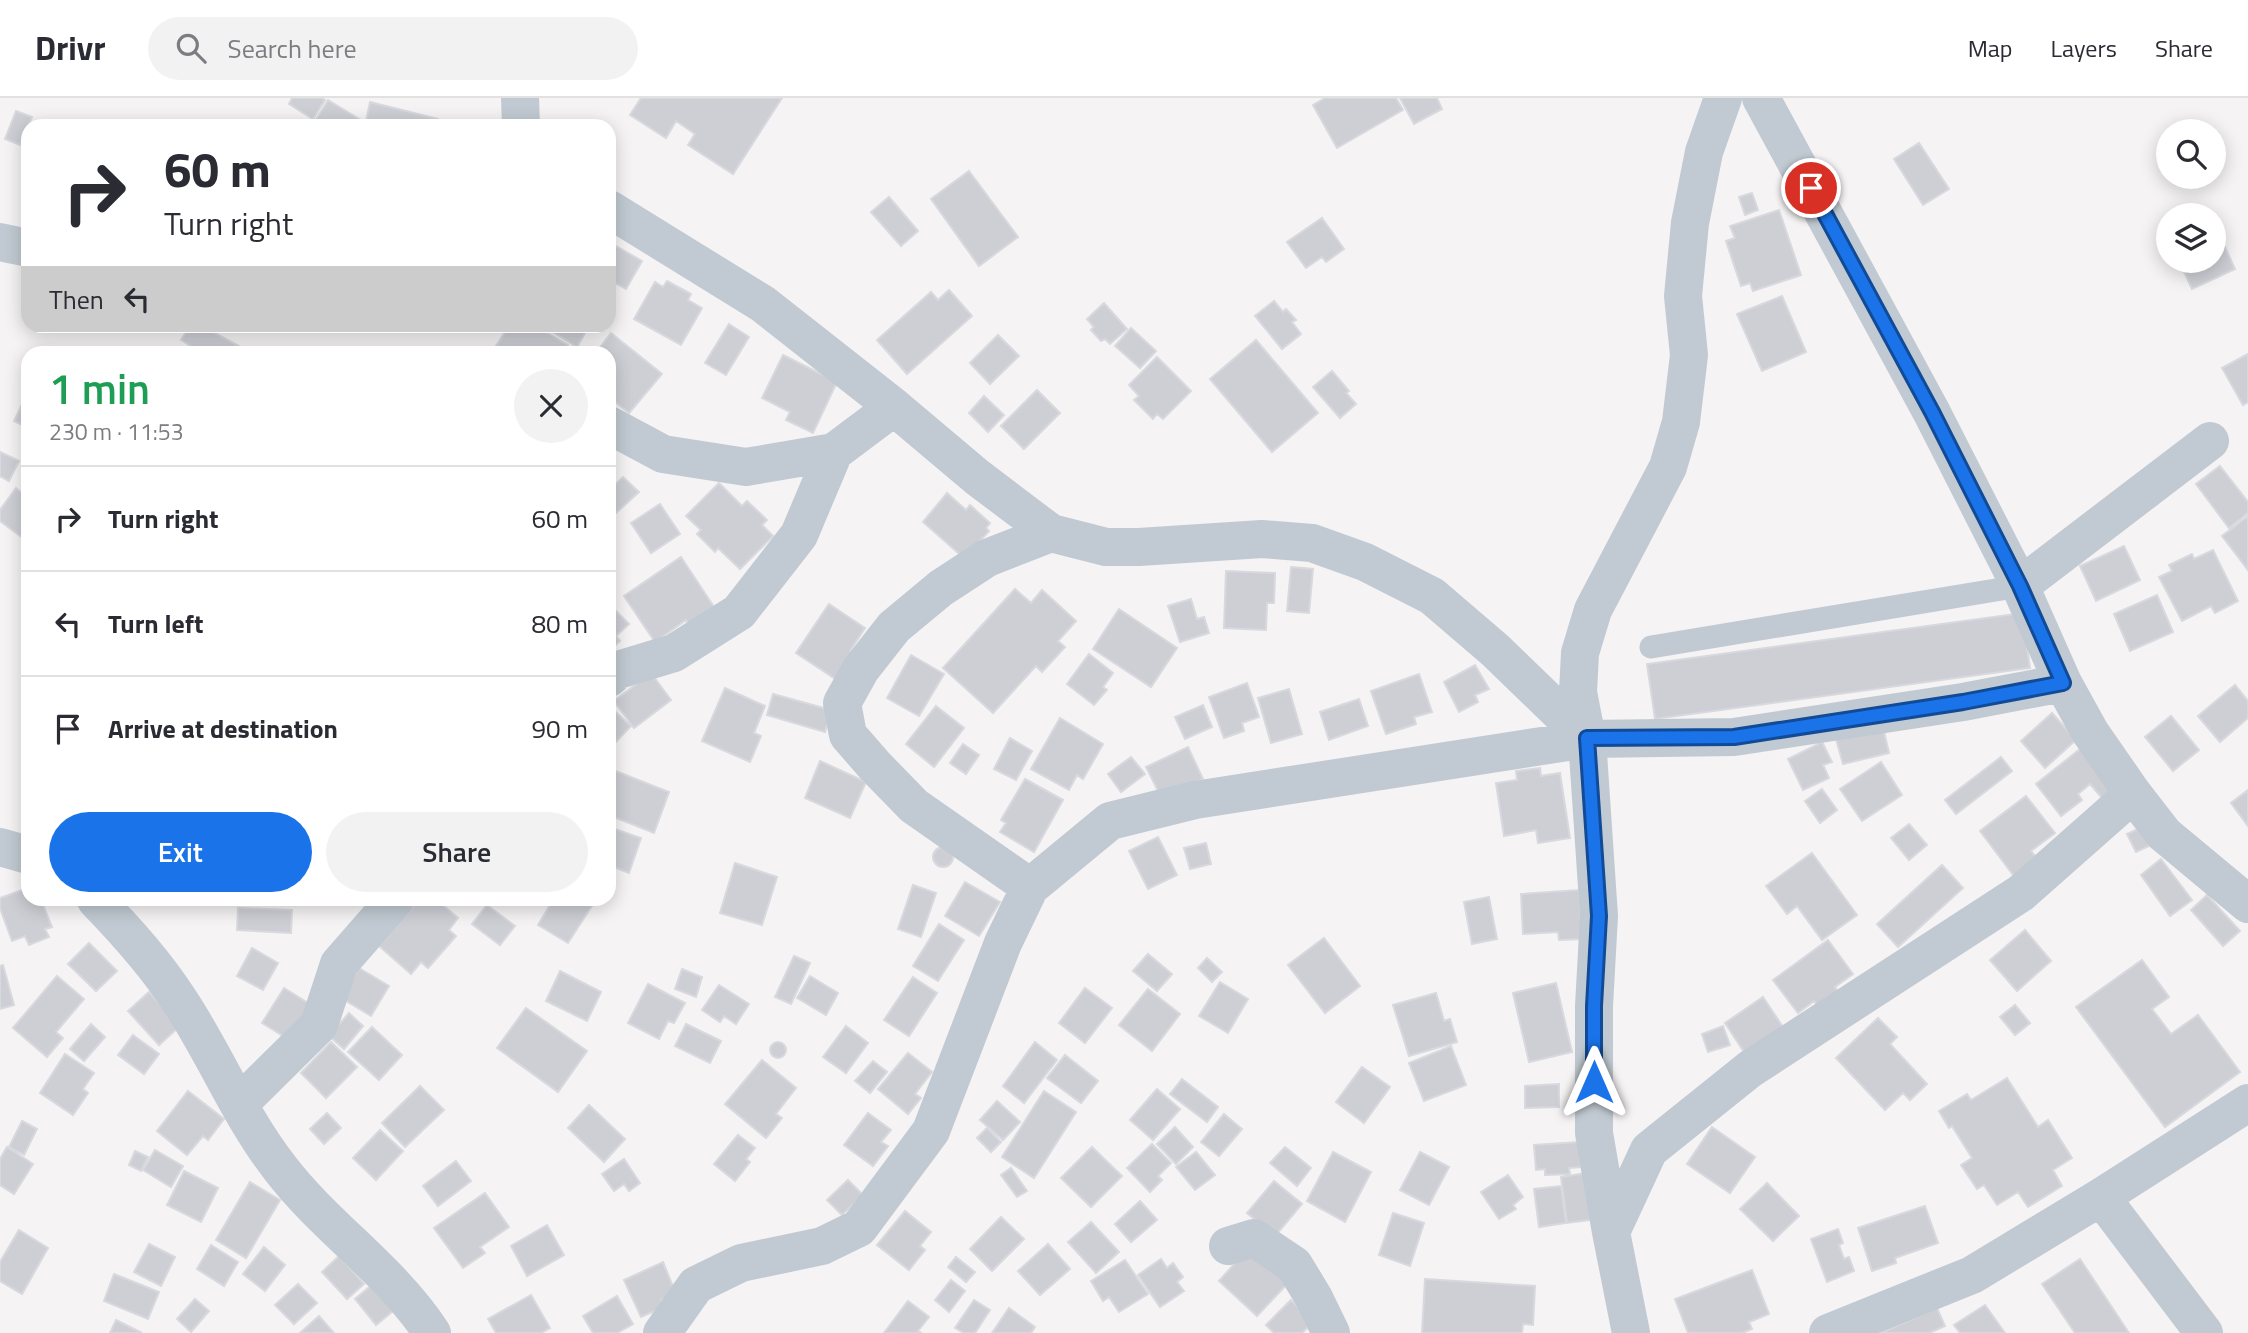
<!DOCTYPE html>
<meta charset="utf-8">
<style>
:root{--surface:#fff;--page:#f2f2f3;--text:#2b2b33;--muted:#7c7c81;--line:#e1e1e2;--accent:#1a73e8}
body{margin:0;font-family:"Titillium Web",sans-serif;background:var(--page);color:var(--text);height:100vh;display:flex;flex-direction:column;font-size:26px;white-space:nowrap}
*{box-sizing:border-box;margin:0}
p{font-size:23px;color:var(--muted)}
.icon{flex:none;width:38px;height:38px;fill:none;stroke:currentColor;stroke-width:2;stroke-linecap:round;stroke-linejoin:round}
.map{position:relative;flex:1;overflow:hidden}
.details{position:absolute;left:21px;top:248px;width:595px;height:560px;display:flex;flex-direction:column;background:var(--surface);border-radius:21px;box-shadow:0 4px 18px #0003}
.details>*{flex:none}
.hud{position:absolute;left:21px;top:21px;width:595px;height:214px;border-radius:21px;box-shadow:0 4px 18px #0003;background:#fff;color:var(--text);overflow:hidden}
.buttons{position:absolute;left:2156px;top:21px;display:grid;gap:14px}
.buttons a{display:grid;place-items:center;width:70px;height:70px;border-radius:50%;background:var(--surface);box-shadow:0 4px 18px #0003;font-size:35px}
.pin{position:absolute;display:grid;place-items:center;width:60px;height:60px;color:#fff;margin:-30px;border:4px solid #fff;border-radius:50%;box-shadow:0 2px 7px #0007}
.me{position:absolute;width:77px;margin:-38px;rotate:0deg;stroke-linejoin:round;filter:drop-shadow(0 0 5px #0008)}
.turn{display:flex;align-items:center;gap:24px;height:147px;padding:0 28px;font-size:32px}
.turn .icon{width:91px;height:91px;stroke-width:2.5}
.turn b{display:block;font-size:49px;line-height:60px}
.then{display:flex;align-items:center;height:66px;padding:0 28px;background:#0003;gap:14px;font-size:26px}
.round{display:grid;place-items:center;flex:none;width:74px;height:74px;border-radius:37px;background:var(--page)}
.head{display:flex;align-items:center;justify-content:space-between;height:119px;padding:0 28px}
h1{font-size:42px;font-weight:600;line-height:52px;color:#1e9e55}
.cta{display:flex;gap:14px;margin-top:auto;padding:14px 28px}
.cta a{flex:1;height:80px;border-radius:42px;background:var(--accent);color:#fff;font-size:28px;font-weight:600;line-height:80px;text-align:center}
.cta a+a{background:var(--page);color:var(--text)}
ul{padding:0;list-style:none}
li{display:flex;align-items:center;gap:21px;height:105px;padding:0 28px;border-top:2px solid var(--line)}
li div{flex:1}
li b{display:block;font-size:26px}
li em{font-style:normal}
header{display:flex;align-items:center;gap:42px;box-sizing:border-box;height:98px;padding:0 35px;background:var(--surface);border-bottom:2px solid var(--line)}
header strong{font-size:33px}
nav{display:flex;gap:38px;margin-inline-start:auto;font-size:24px}
.search{width:490px;height:63px;background:var(--page);display:flex;align-items:center;gap:18px;box-sizing:border-box;padding:0 24px;border-radius:38px;color:var(--muted);font-size:26px}
.map>svg:first-child{display:block}
.building{fill:#cdcfd5;stroke:#d7d9de;stroke-width:2}
.lines{fill:none;stroke-linecap:round;stroke-linejoin:round}
.lane{stroke:#c1cad2;stroke-width:23}
.street{stroke:#c1cad2;stroke-width:38}
.route-casing{stroke:#114b97;stroke-width:18}
.route{stroke:#1a73e8;stroke-width:12}
</style>
<header>
<strong>Drivr</strong>
<div class="search"><svg class="icon" aria-label="search" viewBox="0 0 24 24"><circle cx="10" cy="10" r="6"/><path d="M15 15l6 6"/></svg>Search here</div>
<nav><a>Map</a><a>Layers</a><a>Share</a></nav>
</header>
<div class="map">
<svg width="2248" height="1235" viewBox="0 0 2248 1235">
<rect width="100%" height="100%" fill="#f5f3f3"/>
<path class="building" d="M292,0H322L325,2L313,21L289,6Z
M641,0H782L733,76L688,47L695,36L676,23L666,40L630,17Z
M1325,0H1396L1403,12L1337,50L1313,7Z
M1400,0H1437L1442,11L1414,26Z
M328,2L364,24L361,28H312Z
M370,4L438,21L436,28H365Z
M16,13L32,19L20,47L5,41Z
M1919,45L1949,91L1923,107L1894,61Z
M969,73L1018,139L979,168L931,101Z
M1752,95L1758,112L1745,117L1739,99Z
M889,99L918,133L901,148L871,114Z
M1779,112L1801,177L1753,193L1750,185L1741,188L1726,143L1735,140L1730,128Z
M1322,120L1344,151L1326,164L1322,159L1306,170L1287,144Z
M2219,136L2235,171L2192,191L2179,163H2214V138Z
M609,144L642,163L626,191L609,182Z
M667,183L691,196L688,202L702,210L681,247L634,221L655,184L663,189Z
M949,192L972,218L907,276L877,242L931,194L938,202Z
M1782,198L1806,254L1762,273L1737,216Z
M1274,203L1283,214L1286,211L1296,222L1292,224L1301,236L1282,251L1255,218Z
M1104,205L1127,231L1110,246L1105,241L1101,243L1091,232L1094,229L1087,221Z
M729,226L749,239L726,277L705,265Z
M190,228H202L246,252L244,256H204L181,242Z
M509,228H535L568,247L563,256H501L494,251Z
M551,228H573L585,235L577,249L548,231Z
M1131,230L1156,253L1140,270L1115,248Z
M611,235L662,276L629,315L609,299V256H595Z
M998,237L1019,258L990,286L970,265Z
M1256,242L1318,315L1272,354L1210,281Z
M2248,256V304L2243,307L2222,270Z
M783,257L837,284L813,335L786,322L790,314L762,300Z
M1157,259L1191,293L1163,321L1157,316L1153,321L1134,302L1139,298L1129,287Z
M1332,273L1349,293L1346,295L1356,306L1340,320L1313,289Z
M1037,292L1060,315L1024,351L1001,328Z
M984,298L1004,317L988,334L969,315Z
M25,300L28,302V330L14,323Z
M0,354L19,363L9,383L0,378Z
M2220,368L2248,404V415L2229,430L2196,386Z
M623,379L639,394L616,415L609,407V392Z
M719,385L742,408L747,403L767,422L762,427L773,438L740,471L718,450L715,454L697,436L701,432L686,418Z
M16,390L28,400V444L0,423V412Z
M947,395L966,412L970,407L990,425L986,430L989,433L964,460L923,424Z
M660,406L680,436L651,455L631,425Z
M2248,418V472L2222,438Z
M2124,448L2140,482L2096,503L2080,468Z
M2213,452L2238,503L2215,515L2211,508L2182,523L2159,479L2172,473L2169,467L2192,456L2194,461Z
M681,459L716,512L690,529L686,522L655,544L624,498Z
M1291,469L1313,471L1309,515L1287,513Z
M1226,473L1275,475L1274,505H1267L1266,532L1224,530Z
M1015,491L1031,505L1042,492L1076,523L1058,543L1065,549L1042,574L1036,568L993,615L943,570Z
M2157,497L2173,534L2130,553L2114,516Z
M1191,501L1197,521L1204,519L1209,535L1180,544L1168,508Z
M609,506L629,526L616,538L620,543L609,553Z
M829,506L865,530L850,553L854,556L837,582L796,555Z
M1119,511L1177,550L1151,589L1093,551Z
M2022,515L2030,570L1655,621L1647,566Z
M1089,556L1113,575L1103,589L1107,592L1094,607L1067,586Z
M911,557L944,576L919,618L887,600Z
M1475,567L1489,591L1475,597L1478,604L1459,614L1444,584Z
M651,575L671,602L634,630L614,603Z
M1419,576L1432,614L1414,619L1416,626L1386,636L1371,593Z
M1247,585L1259,619L1242,625L1244,633L1224,640L1209,599Z
M2235,587L2248,603V620L2220,644L2198,618Z
M725,590L765,608L754,635L761,638L750,664L702,643Z
M1289,591L1302,636L1271,645L1258,600Z
M773,596L831,612L825,634L767,617Z
M1359,601L1368,628L1329,642L1320,614Z
M1203,607L1212,629L1185,641L1175,619Z
M609,608L631,628L613,647L609,643Z
M936,608L964,630L934,669L906,646Z
M2052,615L2076,642L2045,670L2021,643Z
M2171,618L2199,652L2173,673L2145,639Z
M1060,620L1103,646L1083,681L1077,677L1069,692L1031,671Z
M1883,629L1889,655L1843,666L1836,641Z
M1010,640L1032,653L1016,682L994,671Z
M1822,644L1832,664L1823,667L1829,680L1803,692L1788,661Z
M963,646L979,657L966,676L950,665Z
M1188,649L1203,681L1162,701L1146,669Z
M2080,651L2112,692L2102,700L2090,686L2078,696L2082,702L2061,718L2036,686Z
M1131,659L1145,676L1121,694L1108,676Z
M2001,659L2012,673L1956,716L1945,702Z
M820,663L866,684L850,720L805,700Z
M1881,664L1902,697L1862,723L1840,691Z
M1540,670L1541,678L1560,675L1570,740L1538,745L1536,732L1504,738L1496,685L1517,682L1516,673Z
M613,672L669,694L654,735L609,717V682Z
M1025,681L1063,702L1034,754L1000,734L1006,725L1001,722Z
M1822,691L1837,712L1820,725L1805,703Z
M2248,692V728L2231,705Z
M2026,698L2055,735L2031,753L2037,760L2014,778L1980,733Z
M1909,726L1927,747L1909,762L1891,740Z
M609,729L641,740L629,775L609,767Z
M2142,729L2151,747L2136,754L2127,736Z
M1158,739L1177,777L1148,791L1129,753Z
M1206,745L1211,766L1190,771L1184,750Z
M933 759a10 10 0 1 1 20 0a10 10 0 1 1-20 0Z
M1812,755L1857,817L1822,842L1797,808L1787,816L1766,788Z
M2161,761L2192,802L2170,818L2141,777Z
M735,765L777,779L762,827L720,815Z
M1942,767L1963,790L1898,849L1877,826Z
M965,784L1000,804L979,838L945,818Z
M913,787L936,795L921,839L898,831Z
M28,790V802H41L52,829L45,831L49,839L29,847L25,838L12,843L0,810V800Z
M1579,792L1582,841L1559,842L1558,834L1523,836L1521,796Z
M2207,797L2240,833L2223,848L2191,812Z
M1489,799L1497,841L1472,846L1464,804Z
M419,802H437L458,820L449,832L456,838L428,870L421,864L411,876L379,848Z
M553,802H586L593,806L568,845L538,827Z
M487,807L515,828L500,847L472,826Z
M238,810L292,812L291,835L237,832Z
M939,826L964,842L938,883L913,868Z
M2025,832L2051,863L2017,893L1990,862Z
M1324,840L1360,888L1325,915L1288,867Z
M1828,842L1853,876L1835,889L1839,895L1819,909L1814,903L1798,915L1773,882Z
M89,845L117,873L96,893L68,866Z
M252,850L278,865L263,892L237,878Z
M1148,856L1172,876L1157,893L1133,873Z
M794,858L810,865L791,906L775,899Z
M1207,860L1222,874L1212,884L1198,870Z
M2142,862L2169,899L2152,911L2171,936L2198,917L2240,974L2165,1029L2076,909Z
M3,867L14,907L0,911V868Z
M359,870L389,888L371,918L341,900Z
M682,871L702,879L696,899L675,891Z
M560,873L601,894L587,923L546,903Z
M57,878L84,901L56,934L63,940L47,959L13,930Z
M810,878L838,895L826,917L797,900Z
M913,879L937,895L909,938L884,922Z
M1220,884L1248,901L1228,935L1199,918Z
M1556,885L1572,954L1529,964L1513,895Z
M648,886L685,905L674,925L668,923L659,941L628,925Z
M719,887L749,906L736,926L724,918L720,924L702,912Z
M284,890L313,908L291,943L262,925Z
M1085,890L1112,910L1085,945L1059,925Z
M1148,891L1180,916L1152,953L1119,927Z
M149,894L180,928L159,947L128,913Z
M1436,895L1444,923L1450,921L1457,944L1409,958L1393,907Z
M1763,899L1783,929L1746,957L1725,925Z
M2015,907L2030,925L2015,937L2000,919Z
M526,910L587,953L558,994L497,950Z
M349,915L363,928L344,951L329,938Z
M1878,920L1897,939L1890,946L1927,986L1910,1002L1903,995L1885,1012L1836,960Z
M91,926L105,939L84,963L70,951Z
M686,926L721,943L710,965L675,948Z
M846,928L868,945L846,975L823,959Z
M1723,928L1730,947L1708,954L1702,936Z
M372,929L402,957L379,982L348,954Z
M133,937L159,956L144,976L118,957Z
M770 952a8 8 0 1 1 16 0a8 8 0 1 1-16 0Z
M331,944L357,969L326,1000L301,975Z
M1035,944L1057,962L1024,1005L1003,988Z
M1451,948L1466,987L1424,1003L1409,965Z
M908,955L932,974L915,996L921,1000L908,1016L878,991Z
M65,956L94,975L83,991L88,995L73,1017L40,995Z
M1065,957L1098,983L1081,1005L1047,980Z
M762,962L796,990L776,1016L782,1020L766,1040L725,1006Z
M873,963L887,974L870,995L855,983Z
M1362,969L1390,989L1364,1025L1336,1004Z
M2007,980L2038,1029L2048,1022L2072,1060L2053,1072L2062,1088L2028,1109L2018,1094L1997,1107L1984,1087L1977,1091L1961,1067L1972,1060L1952,1028L1949,1030L1939,1013L1967,996L1971,1002Z
M1182,981L1218,1009L1207,1024L1170,996Z
M1559,986V1009L1525,1010V988Z
M420,988L444,1012L405,1049L382,1025Z
M1157,991L1180,1011L1153,1042L1130,1022Z
M188,993L224,1021L208,1042L203,1038L187,1057L157,1033Z
M1044,993L1076,1014L1034,1080L1002,1059Z
M997,1003L1020,1024L1003,1042L980,1022Z
M589,1007L625,1041L604,1064L568,1030Z
M327,1015L341,1030L324,1046L310,1031Z
M868,1015L891,1032L881,1044L888,1048L873,1068L844,1047Z
M1224,1016L1242,1031L1219,1058L1201,1044Z
M22,1023L37,1031L24,1057L9,1049Z
M1175,1029L1193,1049L1176,1066L1157,1046Z
M1712,1029L1755,1059L1730,1095L1687,1066Z
M987,1030L1001,1044L991,1054L977,1040Z
M380,1032L403,1053L376,1082L353,1060Z
M738,1037L755,1050L746,1061L750,1064L735,1083L714,1066Z
M1579,1044L1581,1069L1569,1070L1570,1076L1545,1077V1071L1536,1072L1534,1047Z
M1152,1046L1171,1065L1158,1078L1162,1082L1150,1094L1127,1070Z
M7,1049L33,1066L14,1096L0,1087V1061Z
M1092,1049L1122,1078L1091,1109L1061,1080Z
M1285,1049L1311,1070L1297,1088L1270,1065Z
M155,1052L183,1068L171,1089L143,1072Z
M135,1053L148,1059L141,1073L129,1067Z
M1196,1054L1215,1077L1195,1092L1176,1069Z
M1333,1054L1371,1074L1345,1124L1307,1103Z
M1420,1054L1449,1069L1429,1107L1400,1092Z
M624,1061L640,1085L629,1093L624,1086L614,1093L602,1076Z
M456,1063L471,1083L438,1108L423,1088Z
M1011,1070L1027,1093L1017,1099L1001,1077Z
M184,1073L218,1090L201,1124L167,1107Z
M1587,1075L1598,1121L1567,1125L1561,1079Z
M1508,1077L1523,1099L1513,1107L1516,1111L1499,1121L1481,1094Z
M848,1082L863,1097L842,1117L827,1102Z
M1274,1083L1302,1106L1275,1138L1247,1115Z
M250,1084L280,1102L246,1160L216,1142Z
M1767,1085L1799,1118L1773,1143L1740,1111Z
M1561,1088L1566,1125L1539,1129L1534,1091Z
M485,1095L509,1129L480,1149L485,1155L463,1170L434,1130Z
M1140,1103L1157,1122L1131,1144L1115,1126Z
M1925,1108L1938,1145L1895,1160L1896,1165L1872,1173L1858,1130Z
M905,1113L931,1134L920,1148L925,1152L909,1172L877,1147Z
M1393,1115L1424,1125L1410,1168L1379,1157Z
M1001,1119L1024,1141L992,1173L970,1151Z
M1091,1124L1119,1154L1096,1175L1068,1144Z
M547,1127L564,1157L527,1178L511,1148Z
M1838,1131L1843,1145L1839,1147L1844,1161L1849,1159L1854,1173L1827,1184L1811,1141Z
M19,1132L48,1150L22,1196L0,1183V1164Z
M149,1146L175,1159L161,1188L134,1174Z
M1048,1146L1070,1171L1040,1197L1018,1173Z
M211,1147L238,1164L224,1188L197,1171Z
M264,1149L285,1167L265,1193L243,1176Z
M1245,1154L1290,1183L1257,1218L1219,1183Z
M339,1158L364,1186L347,1201L322,1174Z
M956,1159L975,1174L966,1184L948,1169Z
M1161,1161L1167,1170L1173,1165L1183,1179L1177,1184L1184,1193L1160,1209L1138,1177Z
M2080,1161L2129,1235H2075L2042,1186Z
M1125,1162L1148,1196L1119,1214L1109,1199L1103,1203L1091,1183Z
M663,1164L676,1196L661,1202L664,1209L641,1219L624,1182Z
M1752,1172L1769,1216L1749,1224L1752,1231L1742,1235H1688L1675,1201Z
M114,1176L159,1194L148,1221L104,1203Z
M1425,1181L1535,1188L1533,1227L1523,1226L1522,1235H1422Z
M378,1182L399,1208L376,1227L355,1201Z
M951,1182L965,1193L949,1214L935,1202Z
M298,1186L317,1205L294,1226L275,1207Z
M531,1197L550,1230L541,1235H496L488,1221Z
M617,1198L633,1226L617,1235H593L583,1218Z
M195,1201L209,1213L191,1234L177,1221Z
M974,1202L990,1212L975,1235H964L955,1230Z
M1291,1202L1313,1224L1302,1235H1274L1266,1227Z
M908,1203L929,1219L918,1233L921,1235H884Z
M1985,1207L2005,1235H1960L1954,1227Z
M1009,1210L1035,1229L1031,1235H992Z
M1937,1210L1945,1228L1929,1235H1881Z
M319,1218L334,1235H300Z
M116,1222L142,1235H110Z"/>
<g class="lines">
<path class="lane" d="M1651,549L2020,488"/>
<path class="street" d="M520,0L521,28
M1761,0L1932,315L2020,488L2063,585L2090,634L2133,696L2164,736L2248,806
M609,111L763,206L894,309L977,379L1051,435L1106,449H1139L1262,441L1312,445L1365,464L1432,498L1495,552L1587,641
M0,144L28,150
M609,327L663,356L746,369L834,354
M2020,488L2210,343
M609,580L618,572L674,555L739,514L799,437L834,354L894,309
M0,749L28,757
M1030,789L914,708L875,668L848,637L842,605L861,571L894,529L941,490L987,460L1051,435
M96,802C127,834 157,867 181,905C216,958 240,1019 280,1070C325,1129 391,1172 432,1235
M239,1006L319,927L339,866L395,802
M2101,1099L2204,1235
M1611,1134L1649,1052L1750,971L2021,795L2133,696
M1228,1148L1254,1140L1294,1167L1314,1200L1331,1235
M662,1235L696,1187L741,1165L822,1148L859,1130L931,1033L1003,845L1030,789L1110,723L1195,702L1587,641L1734,639L1963,604L2063,585
M1631,1235L1611,1134L1594,1035V908L1599,818L1587,641L1578,594L1580,555L1593,512L1668,369L1681,324L1689,257L1683,198L1690,125L1704,54L1723,0
M1828,1235L1972,1177L2101,1099L2248,1005"/>
</g>
<g class="lines">
<g class="route-casing">
<path id="route" d="M1594,984V908L1599,818L1587,640L1734,639L1963,604L2063,585L2020,488L1932,314L1811,90"/>
</g>
<use href="#route" class="route"/>
</g>
</svg>
<div class="buttons">
<a><svg class="icon" aria-label="search" viewBox="0 0 24 24"><circle cx="10" cy="10" r="6"/><path d="M15 15l6 6"/></svg></a>
<a><svg class="icon" aria-label="layers" viewBox="0 0 24 24"><path d="M12 4l9 5-9 5-9-5zM3 14l9 5 9-5"/></svg></a>
</div>
<div class="pin" style="left:1811px;top:90px;background:#d93025"><svg class="icon" aria-label="arrive" viewBox="0 0 24 24"><path d="M6 21V4h12l-3 4 3 4H6"/></svg></div>
<svg class="me" style="left:1594px;top:984px" viewBox="-20 -20 40 40"><path d="M0-17L14 15 0 8-14 15z" fill="#1a73e8" stroke="#fff" stroke-width="4"/></svg>
<div class="hud">
<div class="turn"><svg class="icon" aria-label="right" viewBox="0 0 24 24"><path d="M7 20v-9h11M14 6l5 5-5 5"/></svg><div><b>60 m</b>Turn right</div></div>
<div class="then">Then<svg class="icon" aria-label="left" viewBox="0 0 24 24"><path d="M17 20v-9H6M10 6l-5 5 5 5"/></svg></div>
</div>
<section class="details">
<div class="head"><div><h1>1 min</h1><p>230 m · 11:53</p></div><a class="round"><svg class="icon" aria-label="close" viewBox="0 0 24 24"><path d="M6 6l12 12M18 6L6 18"/></svg></a></div>
<ul>
<li><svg class="icon" aria-label="right" viewBox="0 0 24 24"><path d="M7 20v-9h11M14 6l5 5-5 5"/></svg><div><b>Turn right</b></div><em>60 m</em></li>
<li><svg class="icon" aria-label="left" viewBox="0 0 24 24"><path d="M17 20v-9H6M10 6l-5 5 5 5"/></svg><div><b>Turn left</b></div><em>80 m</em></li>
<li><svg class="icon" aria-label="arrive" viewBox="0 0 24 24"><path d="M6 21V4h12l-3 4 3 4H6"/></svg><div><b>Arrive at destination</b></div><em>90 m</em></li>
</ul>
<div class="cta"><a>Exit</a><a>Share</a></div>
</section>
</div>
